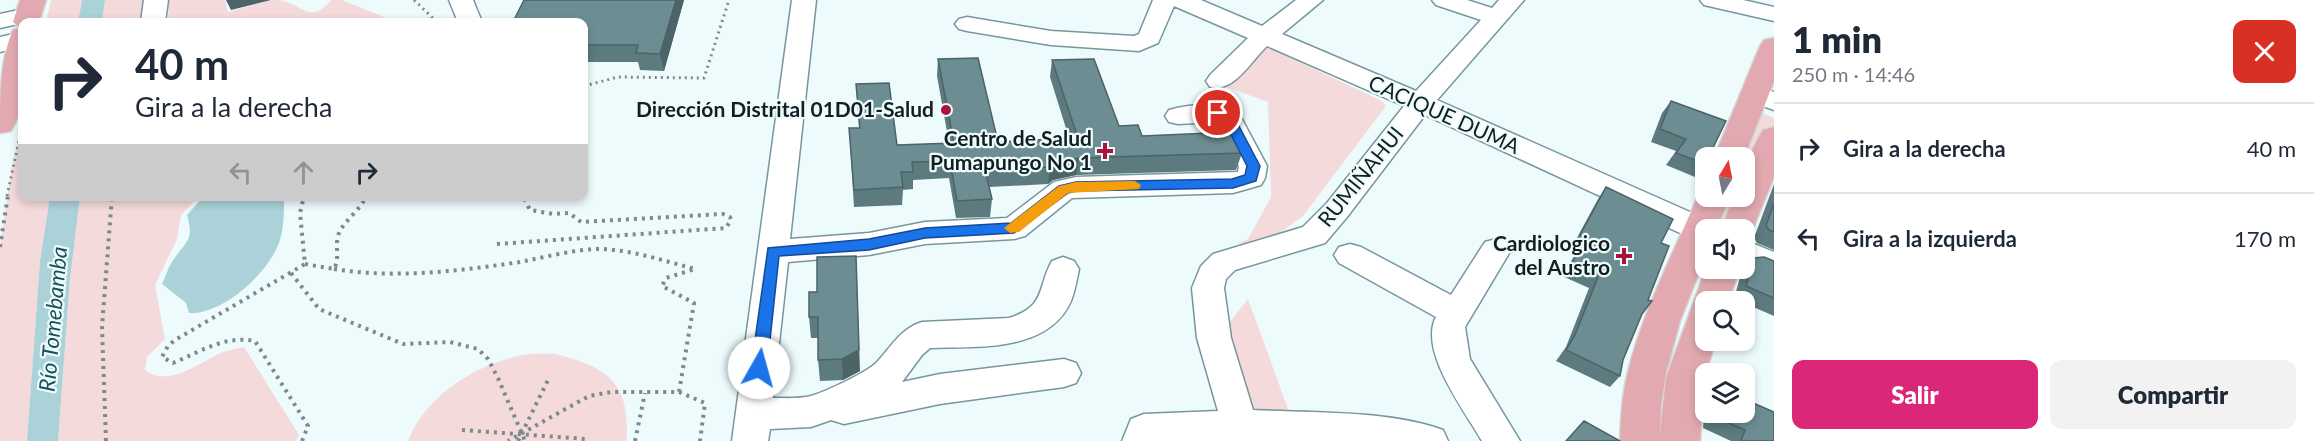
<!DOCTYPE html>
<html lang="es">
<meta charset="utf-8">
<style>
:root{--surface:#fff;--page:#f2f2f3;--text:#1f2937;--muted:#747a83;--line:#e0e1e3;--accent:#db2777}
body{margin:0;font-family:Lato,sans-serif;background:var(--page);color:var(--text);height:100vh;display:flex;flex-direction:column;font-size:22px;white-space:nowrap}
*{box-sizing:border-box;margin:0}
p{font-size:20px;color:var(--muted)}
.icon{flex:none;width:33px;height:33px;fill:none;stroke:currentColor;stroke-width:2;stroke-linecap:round;stroke-linejoin:round}
.map{position:relative;flex:1;overflow:hidden}
.details{display:flex;flex-direction:column;background:var(--surface);width:540px}
.details>*{flex:none}
.banner{position:absolute;left:18px;top:18px;width:570px;height:183px;border-radius:12px;box-shadow:0 3px 9px #0003;background:#fff;color:var(--text);overflow:hidden}
.needle{width:39px;rotate:10deg}
.buttons{position:absolute;left:1695px;top:147px;display:grid;gap:12px}
.buttons a{display:grid;place-items:center;width:60px;height:60px;border-radius:12px;background:var(--surface);box-shadow:0 3px 9px #0003;font-size:30px}
.pin{position:absolute;display:grid;place-items:center;width:51px;height:51px;color:#fff;margin:-26px;border:3px solid #fff;border-radius:50%;box-shadow:0 2px 6px #0007}
.me{position:absolute;width:66px;margin:-33px;rotate:7deg;stroke-linejoin:round;filter:drop-shadow(0 0 4px #0008)}
.turn{display:flex;align-items:center;gap:21px;height:126px;padding:0 18px;font-size:27px}
.turn .icon{width:78px;height:78px;stroke-width:2.5}
.turn b{display:block;font-size:42px;line-height:51px}
.lanes{display:flex;align-items:center;height:57px;padding:0 18px;background:#0003;justify-content:center;gap:30px;direction:ltr}
.lanes .off{opacity:.35}
.round{display:grid;place-items:center;flex:none;width:63px;height:63px;border-radius:12px;background:var(--page)}
.overview{display:flex;align-items:center;justify-content:space-between;height:102px;padding:0 18px}
h1{font-size:36px;font-weight:800;line-height:45px}
.cta{display:flex;gap:12px;margin-top:auto;padding:12px 18px}
.cta a{flex:1;height:69px;border-radius:12px;background:var(--accent);color:#fff;font-size:24px;font-weight:800;line-height:69px;text-align:center}
.cta a+a{background:var(--page);color:var(--text)}
ul{padding:0;list-style:none}
li{display:flex;align-items:center;gap:18px;height:90px;padding:0 18px;border-top:2px solid var(--line)}
li div{flex:1}
li b{display:block;font-size:22px}
li em{font-style:normal}
main{display:flex;flex:1;min-height:0}
.map>svg:first-child{display:block}
.green{fill:#f4dadb}
.water{fill:#abd2d8}
.lines{fill:none;stroke-linecap:round;stroke-linejoin:round}
.minor-casing{stroke:#76979d;stroke-width:3}
.major-casing{stroke:#d4d7d7;stroke-width:3}
.path-far1{stroke:#7c8a8c;stroke-width:3;stroke-dasharray:2 4;stroke-linecap:butt}
.path{stroke:#7c8a8c;stroke-width:4;stroke-dasharray:3 5;stroke-linecap:butt}
.minor{fill:#fff;fill-rule:evenodd}
.major{fill:#e2aab0;fill-rule:evenodd}
.wall{fill:#5d7a7e}
.shaded-wall{fill:#4c6367}
.building{fill:#6c8e93;stroke:#4c6367;stroke-width:1.5}
.route{fill:#1a73e8;stroke:#114b97;stroke-width:1.5}
.slow{fill:#f59e0b}
.poi-dot{fill:#a9133c;stroke:#edfbfd;stroke-width:2}
.labels{text-anchor:middle;stroke-width:4.5;stroke-linejoin:round;paint-order:stroke}
.poi-label{font-size:21px;font-weight:bold;fill:#121f21;stroke:#edfbfd;text-anchor:end}
.street-label{font-size:21px;fill:#121f21;stroke:#edfbfd}
.water-label{font-size:22px;font-style:italic;fill:#195058;stroke:#edfbfd}
</style>
<main>
<div class="map">
<svg width="1774" height="441" viewBox="0 0 1774 441">
<rect width="100%" height="100%" fill="#edfbfd"/>
<path class="green" d="M51,0H82L78,22H46Z
M105,0H144L143,22H102Z
M169,0H225L228,12C240,9 266,0 278,0C302,3 310,26 331,0H342L396,22H168Z
M1246,37L1382,101L1386,106L1303,216L1277,235L1258,241L1236,244L1248,239L1271,197L1268,102L1213,82L1249,40Z
M1750,108L1774,118V137L1738,228L1707,214L1714,197L1744,196V158L1729,157Z
M22,125V196L50,197L40,261L27,441H0V247L11,171Z
M80,197H198L181,215L177,239L155,285L165,339L147,357L145,370C167,388 199,363 221,353C228,350 236,349 244,347L299,435L296,441H58L70,279Z
M1248,299L1292,420L1256,419L1222,332Z
M555,354C592,363 624,375 626,417C627,426 628,433 626,441H408C426,396 472,367 518,356C530,353 543,354 555,354Z"/>
<path class="water" d="M82,0H105L102,22H78Z
M204,196L284,198C284,212 284,227 280,240C270,272 223,315 189,313L186,303L162,284C166,276 168,268 172,262C185,241 195,242 187,215Z
M50,197H80L70,279L58,441H27L40,261Z"/>
<g class="lines">
<g class="minor-casing">
<path id="minor" d="M144,0H168L165,22H141Z
M449,0H473L482,22H458Z
M792,0H816L790,239L869,233L925,222L1007,218L1054,182L1076,177L1238,172L1239,166L1217,122L1178,124L1169,122L1165,116L1169,110C1191,104 1215,103 1237,110L1267,166L1265,178L1261,185L1233,193L1072,198L1025,236L1014,239L925,244L869,255L788,262L773,398C785,398 799,399 811,396C825,392 868,372 877,362C892,346 900,329 922,322L1009,318C1047,306 1037,287 1052,261L1063,257L1074,261L1079,269C1077,279 1075,291 1071,301C1048,353 977,346 930,348L922,355L902,382L940,374L1064,359L1076,363L1081,373L1076,383L1064,387L940,404L844,424L831,420L811,427L770,429L768,441H732Z
M1153,0H1201L1262,26L1296,0H1323L1282,34L1416,91L1481,20L1436,5L1432,0H1467L1492,8L1499,0H1524L1437,100L1717,224L1720,230H1706V243L1695,240L1425,115L1347,217L1325,243L1235,270L1226,279L1224,288L1231,338L1253,410C1312,413 1388,410 1443,430L1448,441H1122L1131,419L1144,414L1218,411L1197,338L1192,288L1201,266L1213,254L1303,227L1327,203L1404,106L1267,46C1251,61 1234,93 1210,87L1206,81L1210,75L1248,38L1174,6L1158,43L1139,51L1051,45L967,31L959,29L955,24L959,19L967,17L1051,31L1134,36L1139,34Z
M1700,0H1743L1774,7V21L1704,5Z
M28,8L36,10L40,15L36,20L0,28V14Z
M22,32V46L0,52V37Z
M1755,86L1774,92V110L1746,100L1742,94L1746,88Z
M1496,239L1507,242L1511,250L1465,327L1470,359L1520,441H1482C1465,411 1418,351 1436,317L1339,263L1334,255L1339,247L1350,244L1361,247L1451,295L1485,242Z
M1744,240L1774,252V277L1744,264Z"/>
</g>
<g class="major-casing">
<path id="major" d="M20,0H46L39,22H22C22,56 30,101 11,131L0,133C0,101 0,58 13,30L20,28L13,22Z
M1774,38V81L1744,158H1714L1760,46L1764,40Z
M1774,127V177L1749,238L1744,240V230H1721L1734,196H1744C1744,171 1749,152 1763,130Z
M1706,187V196H1730L1716,230H1706V255L1680,321L1666,373L1661,405L1660,434L1666,378L1706,268H1740L1728,302H1706V340H1716L1704,378L1700,441H1620C1621,418 1622,395 1628,372C1643,311 1673,254 1698,196Z"/>
</g>
<path class="path-far1" d="M414,0L437,22
M423,22L432,18
M584,86L618,77L704,78L729,0
M7,196L20,136"/>
<path class="path" d="M497,244L726,228L731,220L730,217L723,214L581,222L569,213L553,214L530,210L525,200L526,196
M0,247L8,195
M305,264L334,269C340,258 335,248 338,236C341,223 361,210 366,196
M334,269C395,279 459,271 520,262C546,257 575,249 601,249C633,250 664,261 695,269L666,278L662,286L694,303L679,392H611L589,396L508,441
M291,273L319,309L403,344L450,342L478,349L488,359L498,378L525,441
M679,392L705,403L700,441
M462,430L586,439
M106,441L102,327L112,196
M302,441L308,426L255,341C224,335 200,352 173,363L162,357L168,346L175,340L305,264L300,213L304,196
M518,441L548,380
M635,441L645,393"/>
<use href="#minor" class="minor"/>
<use href="#major" class="major"/>
</g>
<path class="wall" d="M684,0L664,71L640,70L638,62H584V22Z
M938,59L998,142L1069,138L1050,77L1052,60L1119,126L1142,136L1242,153L1236,170L1076,175L1053,180L1048,184L989,187L992,199L990,217L956,218L949,178L913,180V189L903,190L902,205L854,207L849,128H859L856,84L897,145L949,143L937,76Z
M1671,101L1705,164L1695,177L1666,165L1676,151L1651,142L1662,113Z
M1774,184V250L1757,243L1754,238Z
M1606,187L1661,243L1642,314L1623,360L1620,376L1610,387L1556,361L1566,347L1589,288L1562,276L1578,250L1572,247L1598,199Z
M1754,258L1774,261V316L1744,303V302H1740L1734,299L1742,270Z
M809,292L860,371L843,380L820,381L818,360V338H811L809,317Z
M1706,397V412H1744L1774,441H1731L1703,428Z"/>
<path class="shaded-wall" d="M226,0H271L231,10Z
M676,0H684L664,71L660,54Z
M1079,158L1076,175L1053,180L1048,184L1050,167L1056,163Z
M856,256L860,371L843,380L842,359Z"/>
<path class="building" d="M524,0H676L660,54L636,53L638,45H584V22H513Z
M978,58L998,142L1078,138L1052,60L1094,59L1119,126L1138,125L1142,136L1233,132L1243,149L1242,153L1079,158L1056,163L1050,167L985,170L992,199L957,201L950,161L912,162L913,172H901L903,187L854,190L849,128H860L856,84L889,83L897,145L954,143L938,59Z
M1671,101L1726,121L1708,158H1706L1705,164L1676,153L1686,139L1660,129Z
M1606,187L1673,219L1661,243L1669,246L1648,300L1652,301L1642,314L1623,360L1620,376L1566,350L1575,335L1598,277L1571,264L1587,238L1580,235Z
M1774,203V232L1769,230L1766,226Z
M856,256L859,350L842,359L818,360V317H809V292H817V257Z
M1764,257L1774,261V298L1746,286L1754,258Z
M1744,399L1774,412V441H1741L1745,430L1715,417V412H1744Z
M1584,421L1620,441H1566Z"/>
<path class="route" d="M1218,109L1232,113L1260,166L1256,181L1233,188L1076,191L1068,193L1014,233L925,238L869,250L779,256L767,368L764,372L759,374L753,372L751,368L768,248L869,239L925,228L1011,223L1059,186L1076,182L1232,179L1245,175L1247,166L1223,119L1212,113Z"/>
<path class="slow" d="M1135,181L1141,185L1139,189L1068,193L1019,232L1010,233L1004,228L1059,186L1076,182Z"/>
<g class="poi-dot">
<circle cx="946" cy="110" r="6"/>
<path d="M1102 142h6v6h6v6h-6v6h-6v-6h-6v-6h6z"/>
<path d="M1621 247h6v6h6v6h-6v6h-6v-6h-6v-6h6z"/>
</g>
<g class="labels">
<g class="poi-label">
<text x="934" y="117">Dirección Distrital 01D01-Salud</text>
<text x="1092" y="146">Centro de Salud<tspan x="1092" dy="24">Pumapungo No 1</tspan></text>
<text x="1610" y="251">Cardiologico<tspan x="1610" dy="24">del Austro</tspan></text>
</g>
<g class="street-label">
<text transform="translate(1444 115) rotate(24)" y="7">CACIQUE DUMA</text>
<text transform="translate(1361 177) rotate(-51)" y="7">RUMIÑAHUI</text>
</g>
<g class="water-label">
<text transform="translate(53 319) rotate(-85)" y="8">Río Tomebamba</text>
</g>
</g>
</svg>
<div class="buttons">
<a><svg class="needle" viewBox="-14 -14 28 28"><path d="M0-13l5 13h-10z" fill="#e53935"/><path d="M0 13l5-13h-10z" fill="#747a83"/></svg></a>
<a><svg class="icon" aria-label="sound" viewBox="0 0 24 24"><path d="M4 9h4l5-4v14l-5-4H4zM17 9q2 3 0 6"/></svg></a>
<a><svg class="icon" aria-label="search" viewBox="0 0 24 24"><circle cx="10" cy="10" r="6"/><path d="M15 15l6 6"/></svg></a>
<a><svg class="icon" aria-label="layers" viewBox="0 0 24 24"><path d="M12 4l9 5-9 5-9-5zM3 14l9 5 9-5"/></svg></a>
</div>
<div class="pin" style="left:1218px;top:113px;background:#d93025"><svg class="icon" aria-label="arrive" viewBox="0 0 24 24"><path d="M6 21V4h12l-3 4 3 4H6"/></svg></div>
<svg class="me" style="left:759px;top:368px" viewBox="-20 -20 40 40"><circle r="19" fill="#fff"/><path d="M0-13L10 11 0 6-10 11z" fill="#1a73e8"/></svg>
<div class="banner">
<div class="turn"><svg class="icon" aria-label="right" viewBox="0 0 24 24"><path d="M7 20v-9h11M14 6l5 5-5 5"/></svg><div><b>40 m</b>Gira a la derecha</div></div>
<div class="lanes"><svg class="icon off" aria-label="left" viewBox="0 0 24 24"><path d="M17 20v-9H6M10 6l-5 5 5 5"/></svg><svg class="icon off" aria-label="ahead" viewBox="0 0 24 24"><path d="M12 20V5M6 11l6-6 6 6"/></svg><svg class="icon" aria-label="right" viewBox="0 0 24 24"><path d="M7 20v-9h11M14 6l5 5-5 5"/></svg></div>
</div>
</div>
<section class="details">
<div class="overview"><div><h1>1 min</h1><p>250 m · 14:46</p></div><a class="round" style="background:#d93025;color:#fff"><svg class="icon" aria-label="close" viewBox="0 0 24 24"><path d="M6 6l12 12M18 6L6 18"/></svg></a></div>
<ul>
<li><svg class="icon" aria-label="right" viewBox="0 0 24 24"><path d="M7 20v-9h11M14 6l5 5-5 5"/></svg><div><b>Gira a la derecha</b></div><em>40 m</em></li>
<li><svg class="icon" aria-label="left" viewBox="0 0 24 24"><path d="M17 20v-9H6M10 6l-5 5 5 5"/></svg><div><b>Gira a la izquierda</b></div><em>170 m</em></li>
</ul>
<div class="cta"><a>Salir</a><a>Compartir</a></div>
</section>
</main>
